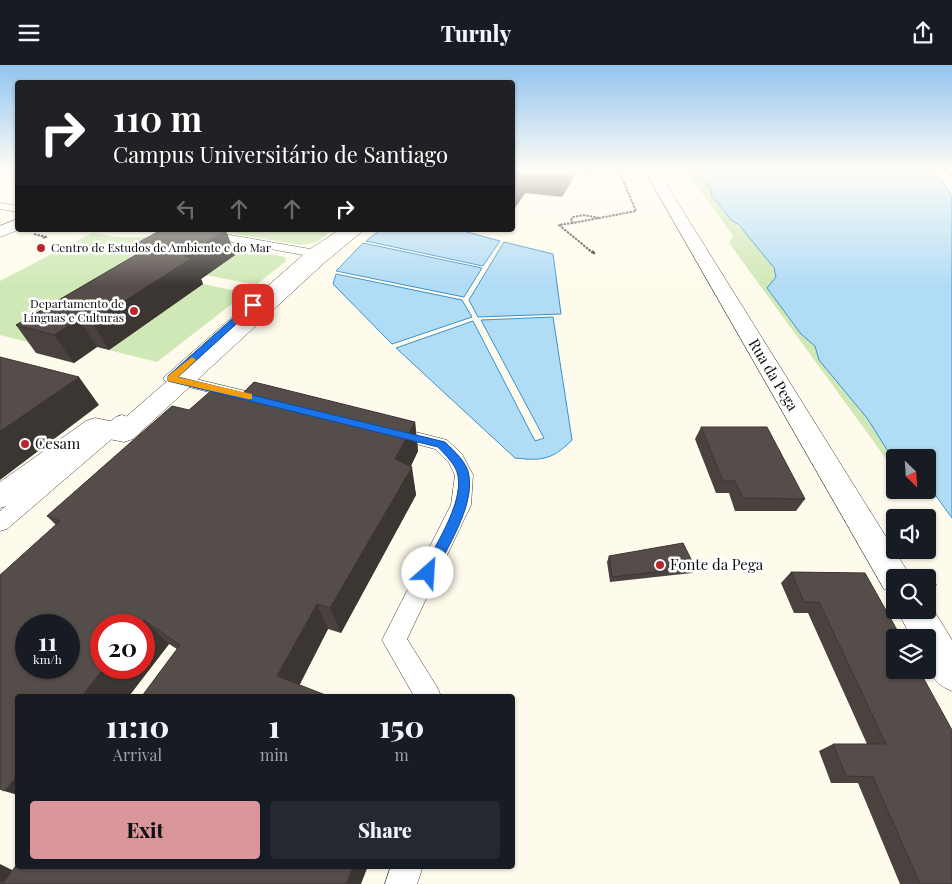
<!DOCTYPE html>
<meta charset="utf-8">
<style>
:root{--surface:#171b24;--page:#242831;--text:#f1f3f6;--muted:#9ea1a6;--accent:#d9979c}
body{margin:0;font-family:"Playfair Display",serif;background:var(--page);color:var(--text);height:100vh;display:flex;flex-direction:column;font-size:19px;white-space:nowrap}
*{box-sizing:border-box;margin:0}
p{font-size:16px;color:var(--muted)}
.icon{flex:none;width:28px;height:28px;fill:none;stroke:currentColor;stroke-width:2;stroke-linecap:round;stroke-linejoin:round}
.map{position:relative;flex:1;overflow:hidden}
.sheet{position:absolute;left:15px;top:629px;width:500px;height:175px;display:flex;flex-direction:column;background:var(--surface);border-radius:5px;box-shadow:0 1px 4px #0004}
.sheet>*{flex:none}
.banner{position:absolute;left:15px;top:15px;width:500px;height:152px;border-radius:5px;box-shadow:0 1px 4px #0004;background:#202124;color:#fff;overflow:hidden}
.needle{width:32px;rotate:155deg}
.tools{position:absolute;left:886px;top:384px;display:grid;gap:10px}
.tools a{display:grid;place-items:center;width:50px;height:50px;border-radius:5px;background:var(--surface);box-shadow:0 1px 4px #0004;font-size:25px}
.speed{position:absolute;left:15px;top:549px;display:flex;gap:10px;font-size:25px;font-weight:700;text-align:center}
.speed>*{display:grid;place-content:center;width:65px;height:65px;border-radius:50%;background:var(--surface);box-shadow:0 1px 4px #0004;line-height:1}
.speed small{font-size:12px;font-weight:400}
.speed .limit{border:8px solid #d22;background:#fff;color:#111}
.pin{position:absolute;display:grid;place-items:center;width:42px;height:42px;color:#fff;margin:-21px;border-radius:10px;box-shadow:0 2px 8px #0006}
.me{position:absolute;width:55px;margin:-28px;rotate:26deg;stroke-linejoin:round;filter:drop-shadow(0 0 4px #0008)}
.turn{display:flex;align-items:center;gap:18px;height:105px;padding:0 15px;font-size:22px}
.turn .icon{width:65px;height:65px;stroke-width:2.5}
.turn b{display:block;font-size:35px;line-height:42px}
.lanes{display:flex;align-items:center;height:48px;padding:0 15px;background:#0003;justify-content:center;gap:25px;direction:ltr}
.lanes .off{opacity:.35}
.eta{display:flex;justify-content:space-evenly;align-items:center;height:85px;text-align:center}
.eta b{font-size:30px;font-weight:800;line-height:35px}
.action{display:flex;gap:10px;margin-top:auto;padding:10px 15px}
.action a{flex:1;height:58px;border-radius:5px;background:var(--accent);color:#111;font-size:20px;font-weight:800;line-height:58px;text-align:center}
.action a+a{background:var(--page);color:var(--text)}
header{display:flex;justify-content:space-between;align-items:center;height:65px;padding:0 15px;background:var(--surface);font-size:22px;font-weight:800}
.map>svg:first-child{display:block}
.green{fill:#d0e8b6}
.water{fill:#b1dcf6;stroke:#3991cc}
.lines{fill:none;stroke-linecap:round;stroke-linejoin:round}
.service-casing{stroke:#3f3f3f;stroke-width:1}
.pedestrian-casing{stroke:#3f3f3f;stroke-width:1}
.minor-casing{stroke:#3f3f3f;stroke-width:1}
.path-far2{stroke:#2e2e2e;stroke-width:2;stroke-dasharray:2.5 1;stroke-linecap:butt}
.path-far1{stroke:#2e2e2e;stroke-width:2.5;stroke-dasharray:4 2;stroke-linecap:butt}
.path{stroke:#2e2e2e;stroke-width:4;stroke-dasharray:5.5 3;stroke-linecap:butt}
.service{fill:#fff;fill-rule:evenodd}
.pedestrian{fill:#fff;fill-rule:evenodd}
.minor{fill:#fff;fill-rule:evenodd}
.wall{fill:#49423f}
.shaded-wall{fill:#3c3633}
.building{fill:#554d49;stroke:#3c3633;fill-rule:evenodd}
.route{fill:#1a73e8;stroke:#114b97}
.slow{fill:#f59e0b}
.poi-dot{fill:#bb262d;stroke:#fff;stroke-width:2}
.labels{text-anchor:middle;stroke-width:5;stroke-linejoin:round;paint-order:stroke}
.far-poi-label{font-size:12px;fill:#0c0c0c;stroke:#fff;text-anchor:start}
.street-label{font-size:15px;fill:#0c0c0c;stroke:#fff}
.poi-label{font-size:15px;fill:#0c0c0c;stroke:#fff;text-anchor:start}
</style>
<header><svg class="icon" aria-label="menu" viewBox="0 0 24 24"><path d="M4 6h16M4 12h16M4 18h16"/></svg>Turnly<svg class="icon" aria-label="share" viewBox="0 0 24 24"><path d="M12 15V3M7 8l5-5 5 5M5 13v7h14v-7"/></svg></header>
<div class="map">
<svg width="952" height="819" viewBox="0 0 952 819">
<rect width="100%" height="100%" fill="#fffbec"/>
<path class="green" d="M686,106H698L712,127L711,130C717,138 723,148 731,155C747,169 770,190 776,212L767,224L801,269L815,281L819,295L867,353L893,394L887,395L729,178L733,172L731,168Z
M212,165H333L317,177L300,180Z
M92,168L116,172H180L285,192L286,196L256,220L206,210L35,279L0,270V216Z
M203,219L246,228L157,297L109,285Z"/>
<path class="water" d="M698,106H935L952,131V453L936,431H912L908,425H928V392H895V407L887,395L893,394L867,353L819,295L815,281L801,269L767,223L776,212L774,203L739,160L731,155L711,130L712,127Z
M380,165H460L500,176L483,201L366,176Z
M504,177L553,189L561,249L478,252L469,235Z
M363,178L482,203L464,232L336,206Z
M336,209L462,235L472,252L392,279L333,219Z
M553,252L572,375C552,395 542,396 515,393L396,283L473,256L535,376L544,373L481,255Z"/>
<g class="lines">
<g class="service-casing">
<path id="service" d="M0,138L18,141V147L0,144Z
M153,165H202L310,184L339,165H353L316,190L183,311L271,332L273,336L271,340L265,341L165,316L163,313L303,190L195,170L158,168Z
M122,350L128,352L131,356L128,360L7,464L0,466V446L116,352Z
M392,361L447,375L462,389L473,410L471,440L407,574L437,622L441,631H414L382,575L451,440L455,410L449,398L435,384L386,371L383,367L386,363Z
M391,801H423L417,819H385Z"/>
</g>
<g class="pedestrian-casing">
<path id="pedestrian" d="M581,107V106L595,107L588,111Z
M346,165H364L324,198L133,374L124,377L99,372L10,440L0,443V417L86,356L95,353L119,358L312,190Z"/>
</g>
<g class="minor-casing">
<path id="minor" d="M645,106H658L906,504L911,512H895V528L884,524Z
M18,154V165L0,172V161Z
M928,536L952,575V626C926,616 928,597 928,572H911L897,545H928Z"/>
</g>
<path class="path-far2" d="M948,106L952,111
M599,153L584,150L573,152L571,155L573,158L636,146L619,106
M573,158L559,160L593,188
M34,169L46,172L43,173"/>
<path class="path-far1" d="M592,186L595,189"/>
<path class="path" d="M928,509L935,521"/>
<use href="#service" class="service"/>
<use href="#pedestrian" class="pedestrian"/>
<use href="#minor" class="minor"/>
</g>
<path class="wall" d="M512,106H577L562,132L525,128L512,147Z
M132,181L235,190L201,214L203,219L109,285L97,282L74,298L36,288L16,260L136,190Z
M241,330L415,357L418,386L411,401L416,430L341,568L328,564L299,620L177,584L169,579L129,631H18L56,460L47,451L189,345Z
M701,362L805,434L796,446H735L729,428H716L695,374Z
M609,491L695,502L692,508L610,517L607,497Z
M791,507L865,508L952,819H900L858,718H831L819,686L833,679H867L808,548H794L781,518Z"/>
<path class="shaded-wall" d="M575,106H577L562,132L563,127Z
M525,122V128L512,147V142Z
M226,165L235,190L201,214L203,219L109,285L92,257L184,191Z
M79,254L97,282L74,298L54,270Z
M79,312L99,340L0,415V366Z
M415,357L418,386L402,419L412,402L416,430L341,568L330,543L395,394Z
M317,539L328,564L294,631L277,611Z
M144,555L169,579L129,631H82L105,602H144V560H140Z
M18,710V730L4,726Z
M0,799L40,819L3,818L0,816Z
M353,801H368L361,819H346Z"/>
<path class="building" d="M512,106H575L563,127L525,122L512,142Z
M161,165H226L184,191L192,193L92,257L79,254L54,270L16,260L146,184L132,181Z
M0,292L79,312L0,366Z
M254,317L415,357L395,394L412,402L330,543L317,539L277,611L328,631H142L180,580L144,555L140,560H101V602H105L82,631H18V710L4,726L0,724V510L60,456L47,451L172,341L189,345L213,324L241,330ZM26,560H69V602H26Z
M701,362H767L805,434L743,433L735,416H723Z
M683,478L695,502L612,512L609,491Z
M791,507L865,508L901,572H895V605H919L952,665V819H920L873,712L846,711L833,679H886L819,537H804Z
M18,798V801H353L346,819H0V816L3,818Z"/>
<linearGradient id="sky" x2="0" y2="1"><stop stop-color="#92c4ee"/><stop offset="0.48" stop-color="#fffdf6"/><stop offset="1" stop-color="#fffdf6" stop-opacity="0"/></linearGradient>
<rect width="952" height="221" fill="url(#sky)"/>
<path class="route" d="M250,238L257,240L178,312L445,377C454,386 468,398 469,411C474,443 446,484 433,512L428,514L423,512L421,508C434,482 463,440 458,411C456,399 445,390 438,382L168,316V311Z"/>
<path class="slow" d="M192,292L196,295L178,312L252,329V334H248L168,316V311Z"/>
<g class="poi-dot">
<circle cx="41" cy="183" r="5"/>
<circle cx="134" cy="246" r="5"/>
<circle cx="25" cy="379" r="5"/>
<circle cx="660" cy="500" r="5"/>
</g>
<g class="labels">
<g class="far-poi-label">
<text x="51" y="187">Centro de Estudos de Ambiente e do Mar</text>
<text x="124" y="243" text-anchor="end">Departamento de<tspan x="124" dy="14">Línguas e Culturas</tspan></text>
</g>
<g class="street-label">
<text transform="translate(773 310) rotate(59)" y="5">Rua da Pega</text>
</g>
<g class="poi-label">
<text x="35" y="384">Cesam</text>
<text x="670" y="505">Fonte da Pega</text>
</g>
</g>
</svg>
<div class="tools">
<a><svg class="needle" viewBox="-14 -14 28 28"><path d="M0-13l5 13h-10z" fill="#e53935"/><path d="M0 13l5-13h-10z" fill="#9ea1a6"/></svg></a>
<a><svg class="icon" aria-label="sound" viewBox="0 0 24 24"><path d="M4 9h4l5-4v14l-5-4H4zM17 9q2 3 0 6"/></svg></a>
<a><svg class="icon" aria-label="search" viewBox="0 0 24 24"><circle cx="10" cy="10" r="6"/><path d="M15 15l6 6"/></svg></a>
<a><svg class="icon" aria-label="layers" viewBox="0 0 24 24"><path d="M12 4l9 5-9 5-9-5zM3 14l9 5 9-5"/></svg></a>
</div>
<div class="speed"><div>11<small>km/h</small></div><div class="limit">20</div></div>
<div class="pin" style="left:253px;top:240px;background:#d93025"><svg class="icon" aria-label="arrive" viewBox="0 0 24 24"><path d="M6 21V4h12l-3 4 3 4H6"/></svg></div>
<svg class="me" style="left:428px;top:508px" viewBox="-20 -20 40 40"><circle r="19" fill="#fff"/><path d="M0-13L10 11 0 6-10 11z" fill="#1a73e8"/></svg>
<div class="banner">
<div class="turn"><svg class="icon" aria-label="right" viewBox="0 0 24 24"><path d="M7 20v-9h11M14 6l5 5-5 5"/></svg><div><b>110 m</b>Campus Universitário de Santiago</div></div>
<div class="lanes"><svg class="icon off" aria-label="left" viewBox="0 0 24 24"><path d="M17 20v-9H6M10 6l-5 5 5 5"/></svg><svg class="icon off" aria-label="ahead" viewBox="0 0 24 24"><path d="M12 20V5M6 11l6-6 6 6"/></svg><svg class="icon off" aria-label="ahead" viewBox="0 0 24 24"><path d="M12 20V5M6 11l6-6 6 6"/></svg><svg class="icon" aria-label="right" viewBox="0 0 24 24"><path d="M7 20v-9h11M14 6l5 5-5 5"/></svg></div>
</div>
<section class="sheet">
<div class="eta">
<div><b>11:10</b><p>Arrival</p></div>
<div><b>1</b><p>min</p></div>
<div><b>150</b><p>m</p></div>
</div>
<div class="action"><a>Exit</a><a>Share</a></div>
</section>
</div>
